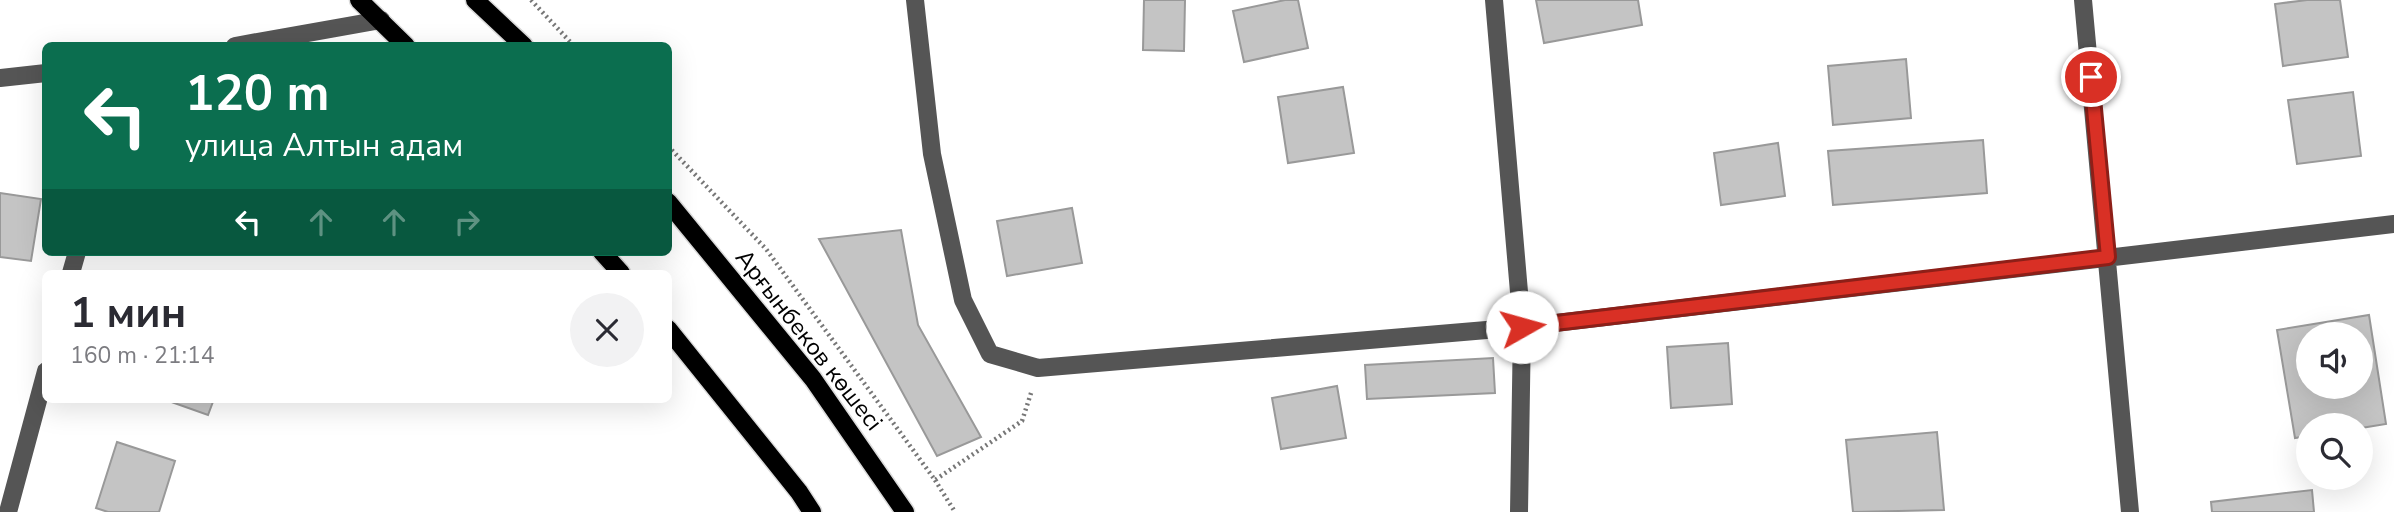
<!DOCTYPE html>
<html lang="ru">
<meta charset="utf-8">
<style>
:root{--surface:#fff;--page:#f2f2f3;--text:#2b2b33;--muted:#7c7c81}
body{margin:0;font-family:"Nunito Sans",sans-serif;background:var(--page);color:var(--text);height:100vh;display:flex;flex-direction:column;font-size:26px;white-space:nowrap}
*{box-sizing:border-box;margin:0}
p{font-size:23px;color:var(--muted)}
.icon{flex:none;width:38px;height:38px;fill:none;stroke:currentColor;stroke-width:2;stroke-linecap:round;stroke-linejoin:round}
.map{position:relative;flex:1;overflow:hidden}
.drawer{position:absolute;left:42px;top:270px;width:630px;height:133px;display:flex;flex-direction:column;background:var(--surface);border-radius:10px;box-shadow:0 7px 28px #0002}
.drawer>*{flex:none}
.banner{position:absolute;left:42px;top:42px;width:630px;height:214px;border-radius:10px;box-shadow:0 7px 28px #0002;background:#0b6e4f;color:#fff;overflow:hidden}
.controls{position:absolute;left:2296px;top:322px;display:grid;gap:14px}
.controls a{display:grid;place-items:center;width:77px;height:77px;border-radius:50%;background:var(--surface);box-shadow:0 7px 28px #0002;font-size:35px}
.pin{position:absolute;display:grid;place-items:center;width:60px;height:60px;color:#fff;margin:-30px;border:4px solid #fff;border-radius:50%;box-shadow:0 2px 7px #0007}
.me{position:absolute;width:77px;margin:-38px;rotate:83deg;stroke-linejoin:round;filter:drop-shadow(0 0 5px #0008)}
.turn{display:flex;align-items:center;gap:24px;height:147px;padding:0 28px;font-size:32px}
.turn .icon{width:91px;height:91px;stroke-width:2.5}
.turn b{display:block;font-size:49px;line-height:60px}
.lanes{display:flex;align-items:center;height:66px;padding:0 28px;background:#0003;justify-content:center;gap:35px;direction:ltr}
.lanes .off{opacity:.35}
.round{display:grid;place-items:center;flex:none;width:74px;height:74px;border-radius:37px;background:var(--page)}
.overview{display:flex;align-items:center;justify-content:space-between;height:119px;padding:0 28px}
h1{font-size:42px;font-weight:700;line-height:52px}
.map>svg:first-child{display:block}
.building{fill:#c4c4c4;stroke:#999;stroke-width:2;fill-rule:evenodd}
.lines{fill:none;stroke-linecap:round;stroke-linejoin:round}
.major-casing{stroke:#dbdbdb;stroke-width:21}
.path{stroke:#777;stroke-width:4.5;stroke-dasharray:2 3.5;stroke-linecap:butt}
.minor{stroke:#555;stroke-width:18}
.major{stroke:#000;stroke-width:18}
.route-casing{stroke:#8d1f18;stroke-width:18}
.route{stroke:#d93025;stroke-width:12}
.labels{text-anchor:middle;stroke-width:5;stroke-linejoin:round;paint-order:stroke}
.street-label{font-size:24px;fill:#000;stroke:#fff}
</style>
<div class="map">
<svg width="2394" height="512" viewBox="0 0 2394 512">
<rect width="100%" height="100%" fill="#fff"/>
<path class="building" d="M1144,0H1185L1184,51L1143,50Z
M1285,0H1298L1308,48L1244,62L1233,11Z
M1536,0H1638L1642,25L1544,43Z
M2307,0H2340L2348,57L2283,66L2275,4Z
M1906,59L1911,118L1833,125L1828,66Z
M1343,87L1354,153L1288,163L1278,97Z
M2353,92L2361,156L2297,164L2288,100Z
M1983,140L1987,193L1833,205L1828,151Z
M1778,143L1785,196L1721,205L1714,153Z
M0,193L41,199L31,261L0,257Z
M1072,208L1082,263L1007,276L997,221Z
M901,230L918,325L981,437L937,456L819,239Z
M2369,315L2386,424L2361,428V425H2308V436L2295,438L2277,330ZM2308,334H2361V387H2308Z
M1728,343L1732,404L1671,408L1667,347Z
M1493,358L1495,393L1367,399L1365,365Z
M1337,386L1346,438L1281,449L1272,398Z
M163,399H214L208,415Z
M1937,432L1944,510L1853,512L1846,440Z
M117,442L175,461L159,512H108L96,508Z
M2312,490L2314,512H2212L2211,502Z"/>
<g class="lines">
<g class="major-casing">
<path id="major" d="M359,0L406,46
M475,0L524,46
M668,202L813,379L905,512
M602,252L621,273
M668,329L799,492L812,512"/>
</g>
<path class="path" d="M531,0L574,46
M668,146L766,249L935,480L1022,421L1032,390
M935,480L955,512"/>
<path class="minor" d="M915,0L932,154L963,300L990,354L1038,368L1522,327L2394,224
M1494,0L1522,327L1519,512
M2083,0L2130,512
M235,46L381,20
M0,78L46,73
M71,273L77,252
M8,512L46,371"/>
<use href="#major" class="major"/>
</g>
<g class="lines">
<g class="route-casing">
<path id="route" d="M1522,327L2108,257L2091,77"/>
</g>
<use href="#route" class="route"/>
</g>
<g class="labels">
<g class="street-label">
<text transform="translate(809 340) rotate(52)" y="8">Арғынбеков көшесі</text>
</g>
</g>
</svg>
<div class="controls">
<a><svg class="icon" aria-label="sound" viewBox="0 0 24 24"><path d="M4 9h4l5-4v14l-5-4H4zM17 9q2 3 0 6"/></svg></a>
<a><svg class="icon" aria-label="search" viewBox="0 0 24 24"><circle cx="10" cy="10" r="6"/><path d="M15 15l6 6"/></svg></a>
</div>
<div class="pin" style="left:2091px;top:77px;background:#d93025"><svg class="icon" aria-label="arrive" viewBox="0 0 24 24"><path d="M6 21V4h12l-3 4 3 4H6"/></svg></div>
<svg class="me" style="left:1522px;top:327px" viewBox="-20 -20 40 40"><circle r="19" fill="#fff"/><path d="M0-13L10 11 0 6-10 11z" fill="#d93025"/></svg>
<div class="banner">
<div class="turn"><svg class="icon" aria-label="left" viewBox="0 0 24 24"><path d="M17 20v-9H6M10 6l-5 5 5 5"/></svg><div><b>120 m</b>улица Алтын адам</div></div>
<div class="lanes"><svg class="icon" aria-label="left" viewBox="0 0 24 24"><path d="M17 20v-9H6M10 6l-5 5 5 5"/></svg><svg class="icon off" aria-label="ahead" viewBox="0 0 24 24"><path d="M12 20V5M6 11l6-6 6 6"/></svg><svg class="icon off" aria-label="ahead" viewBox="0 0 24 24"><path d="M12 20V5M6 11l6-6 6 6"/></svg><svg class="icon off" aria-label="right" viewBox="0 0 24 24"><path d="M7 20v-9h11M14 6l5 5-5 5"/></svg></div>
</div>
<section class="drawer">
<div class="overview"><div><h1>1 мин</h1><p>160 m · 21:14</p></div><a class="round"><svg class="icon" aria-label="close" viewBox="0 0 24 24"><path d="M6 6l12 12M18 6L6 18"/></svg></a></div>
</section>
</div>
